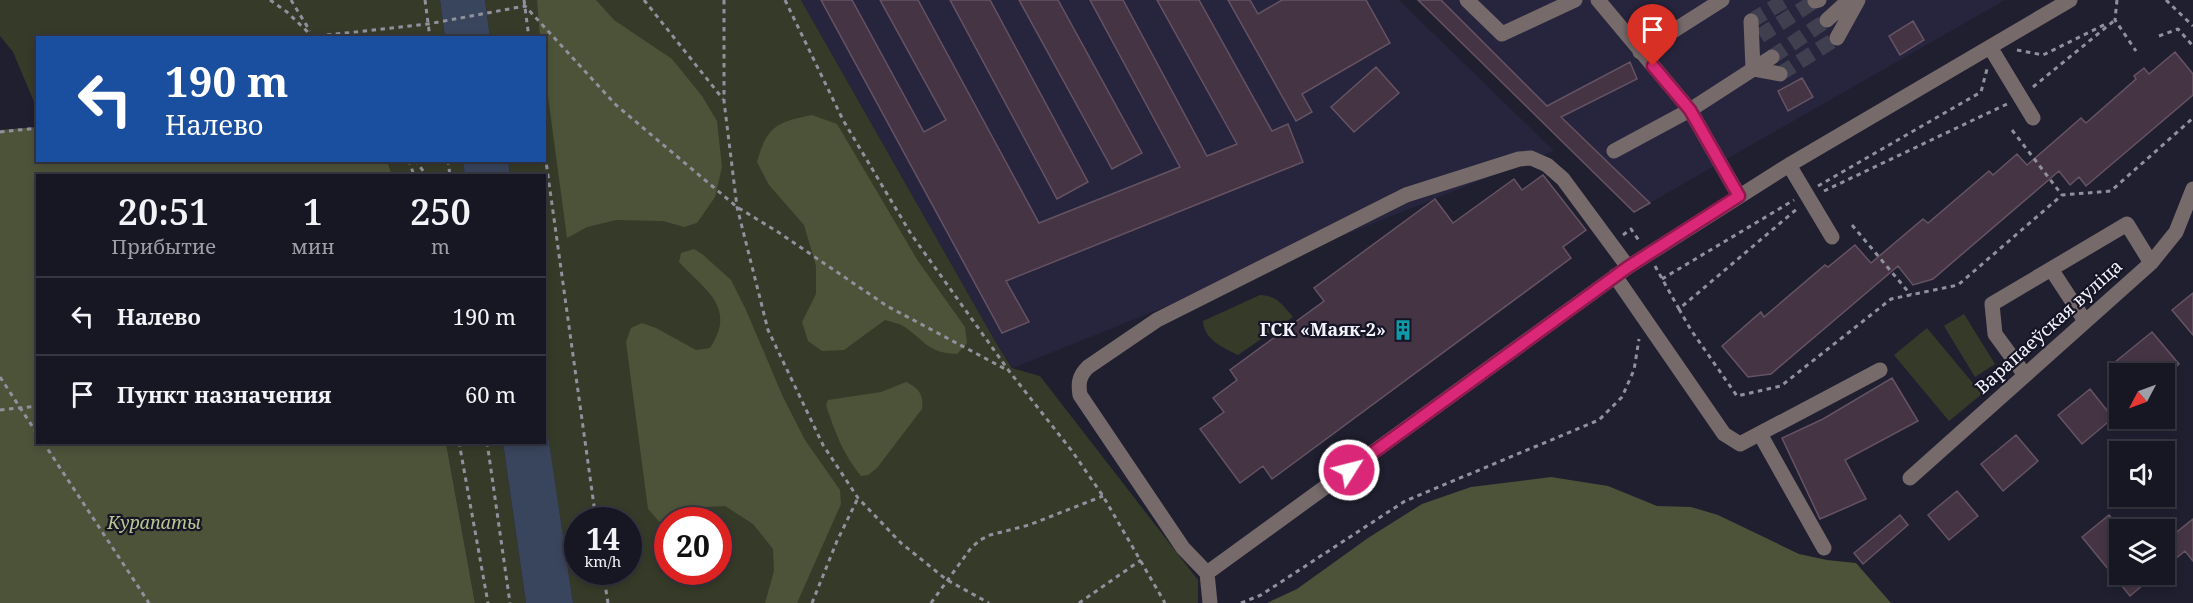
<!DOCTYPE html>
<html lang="ru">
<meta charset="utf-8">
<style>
:root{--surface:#171724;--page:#20202c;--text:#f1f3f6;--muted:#9e9fa6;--line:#363641}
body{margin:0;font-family:"Noto Serif",serif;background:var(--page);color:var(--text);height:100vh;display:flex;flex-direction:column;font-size:22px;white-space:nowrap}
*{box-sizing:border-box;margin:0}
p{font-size:20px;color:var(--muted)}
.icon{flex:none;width:33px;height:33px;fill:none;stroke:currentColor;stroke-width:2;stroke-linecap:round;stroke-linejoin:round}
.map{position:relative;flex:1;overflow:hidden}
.panel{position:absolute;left:36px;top:174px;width:510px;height:270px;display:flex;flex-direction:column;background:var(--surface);border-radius:0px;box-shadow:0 3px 9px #0003,0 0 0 2px var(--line)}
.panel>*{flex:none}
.hud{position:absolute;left:36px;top:36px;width:510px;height:126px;border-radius:0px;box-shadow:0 3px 9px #0003,0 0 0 2px var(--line);background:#1a4fa0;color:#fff;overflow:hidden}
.needle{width:39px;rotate:229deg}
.controls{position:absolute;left:2109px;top:363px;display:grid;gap:12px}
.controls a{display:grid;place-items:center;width:66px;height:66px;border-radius:0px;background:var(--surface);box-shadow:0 3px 9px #0003,0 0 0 2px var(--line);font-size:30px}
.speed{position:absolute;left:564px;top:507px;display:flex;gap:12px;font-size:30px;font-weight:700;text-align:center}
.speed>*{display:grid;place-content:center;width:78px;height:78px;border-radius:50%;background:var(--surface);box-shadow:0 3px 9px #0003,0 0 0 2px var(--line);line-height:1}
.speed small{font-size:15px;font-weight:400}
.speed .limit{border:9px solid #d22;background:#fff;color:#111}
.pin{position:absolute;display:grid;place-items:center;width:51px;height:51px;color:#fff;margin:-62px -26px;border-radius:50% 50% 50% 0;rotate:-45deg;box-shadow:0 0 6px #0007}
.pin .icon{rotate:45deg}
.me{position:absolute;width:66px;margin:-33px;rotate:54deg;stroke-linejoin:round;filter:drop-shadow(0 0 4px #0008)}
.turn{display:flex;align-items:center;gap:21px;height:126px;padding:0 30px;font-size:27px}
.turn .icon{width:78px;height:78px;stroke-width:2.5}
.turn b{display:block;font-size:42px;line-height:51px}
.eta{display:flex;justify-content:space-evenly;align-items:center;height:102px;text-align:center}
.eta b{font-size:36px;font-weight:600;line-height:42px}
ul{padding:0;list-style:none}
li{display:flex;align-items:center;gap:18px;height:78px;padding:0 30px;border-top:2px solid var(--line)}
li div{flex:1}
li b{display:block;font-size:22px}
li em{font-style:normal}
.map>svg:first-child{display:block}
.built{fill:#26253d}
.green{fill:#363a28;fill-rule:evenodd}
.forest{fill:#4d5339}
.water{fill:#39455c}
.building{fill:#453544;stroke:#655363;stroke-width:1.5}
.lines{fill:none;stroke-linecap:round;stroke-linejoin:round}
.minor-tunnel{stroke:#3f3f4f;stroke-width:15;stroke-dasharray:15 8;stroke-linecap:butt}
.path{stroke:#91919e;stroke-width:3;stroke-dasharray:4.5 4.5;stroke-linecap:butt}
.minor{stroke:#766a6b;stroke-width:15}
.route-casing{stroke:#8e194d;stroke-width:15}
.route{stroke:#db2777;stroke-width:10}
.labels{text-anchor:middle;stroke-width:4.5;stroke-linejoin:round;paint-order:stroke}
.street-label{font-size:18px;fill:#f3f3fd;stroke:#161526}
.poi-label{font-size:18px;font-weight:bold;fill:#f3f3fd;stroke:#161526;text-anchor:end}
.park-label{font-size:18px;font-style:italic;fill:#b9c590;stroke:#161526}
</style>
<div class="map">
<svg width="2193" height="603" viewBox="0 0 2193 603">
<rect width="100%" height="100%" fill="#1f1f30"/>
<path class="built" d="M801,0H1399L1554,151L1013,368L995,341Z
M1418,0H2005L1634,212Z"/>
<path class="green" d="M0,0H440L445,37L314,38L312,35L296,38H38L37,109L13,52L0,36Z
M485,0H801L995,341L1012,368L1040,376L1198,580V603H573L544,410V176L510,175L508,161L544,160V38L490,37ZM578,520H628V572H578ZM668,520H718V572H668Z
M387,161H463L465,175H392Z
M1260,295C1277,296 1282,304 1293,317L1238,355C1224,348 1204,340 1203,321Z
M1964,314L1995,364L1975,377L1944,326Z
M1927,328L1982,394L1949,421L1894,355Z
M446,443H503L526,603H475Z"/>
<path class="forest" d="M537,0H596L614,20L672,59L702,96L717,121L722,167L715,197L697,223L684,227L663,221L616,220L587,227L567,238L545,74L544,38L540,37Z
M812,115L837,124L918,261L965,327L967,343L957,354C927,353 925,340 903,326C898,323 891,322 885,320L844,350L822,351L808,341L802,322L816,294V266L804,225L769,185L757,162C767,126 777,122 812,115Z
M37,127L38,160L387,161L392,175L38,176V442L446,443L475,603H0V130Z
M694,249L702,254L731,280L746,310L783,397L805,440L840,490L841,504L797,603H765L774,571L773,549L753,524L725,506L706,507L695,520H668L667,527L663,526L648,509L626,342L631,328L642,323L656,328L696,350L710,348C737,307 705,290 679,262L681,253Z
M906,382C919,388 924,395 922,409L877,468L868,475L861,476C843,454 835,432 826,405L828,400L881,392Z
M1551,477L1608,486L1657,506L1691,507L1718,515L1799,554L1827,560L1856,563L1891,603H1267L1297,589L1368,538L1422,504L1471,487Z"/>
<path class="water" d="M440,0H485L490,37H445Z
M463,161H508L510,175H465Z
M545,410V415L573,603H526L503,443L544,442Z"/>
<path class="building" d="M821,0H852L924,132L946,120L880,0H918L1039,223L1180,167L1090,0H1123L1207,156L1237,144L1157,0H1199L1272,131L1288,124L1303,162L1006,281L1029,322L1002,333Z
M950,0H990L1088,182L1057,199Z
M1019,0H1058L1142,153L1112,169Z
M1228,0H1250L1258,14L1282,0H1366L1390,43L1302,94L1312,112L1296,121Z
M1418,0H1441L1547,106L1630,62L1637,79L1561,117L1650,203L1634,212Z
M1913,21L1924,40L1900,55L1889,36Z
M2175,52L2193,74V95L2086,186L2079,177L2070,185L2059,171L1933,279L1913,285L1898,266L1771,374L1748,377L1722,346L1761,312L1764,317L1825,265L1828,267L1855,245L1871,263L1923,219L1928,223L1989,171L1993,175L2017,154L2027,165L2081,118L2086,123L2136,79L2134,76L2144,68L2149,74Z
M1376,67L1399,93L1354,132L1331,107Z
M1802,78L1813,97L1788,111L1778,91Z
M1543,175L1586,230L1563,247L1571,258L1272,479L1263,466L1240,483L1200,429L1224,412L1213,398L1237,380L1230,370L1324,301L1314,288L1435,199L1453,223L1514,179L1522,190Z
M2193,293V335L2172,310Z
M2152,332L2179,364L2167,374H2125L2115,362Z
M1892,378L1918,421L1845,460L1866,499L1820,519L1782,438L1823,419Z
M2090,389L2113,418L2082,444L2058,415Z
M2016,435L2038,461L2003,491L1981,464Z
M1957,491L1978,516L1949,540L1928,515Z
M1900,515L1908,525L1863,564L1854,553Z
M2109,515L2120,528V574H2156L2130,596L2082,537Z
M2193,519V561L2185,551L2164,568V542Z"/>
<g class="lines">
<path class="minor-tunnel" d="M1751,21L1786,0
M1760,36L1815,1
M1772,57L1827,20
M1780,74L1837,38"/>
<path class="path" d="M270,0L287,12L314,38
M291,0L310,31
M425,0L430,38
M524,0L529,38
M644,0L723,99
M724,0V101L737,207L768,330L823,445L858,498L901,543L947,580L989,603
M785,0L843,120L911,234L1009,371L1072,451L1103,496L1165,603
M2117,0L2115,20L2136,51
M2166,0L2193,26
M2159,36L2178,29L2193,46
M300,38L428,24L525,6L616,105L737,207L778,232L887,306L1009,371
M2017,50L2043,55L2108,23
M2033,87L2115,20
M2012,130L2062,195
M0,132L38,128
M544,147L596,520
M409,160L414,176
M415,160L427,176
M448,160L450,176
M1818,186L1981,92L1987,69
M1824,191L2007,104
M1852,225L1911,295
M1623,235L1631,229L1640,242
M1655,266L1679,309L1798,208
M1662,279L1794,200
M1679,309L1691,330L1737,396L1781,386L1891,299L1958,285L2062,195L2111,191L2193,118
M0,377L38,435
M0,410L38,406
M43,442L149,603
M459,442L488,603
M487,442L510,603
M603,572L608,603
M812,603L837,541L858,498
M931,603L971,548L980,540L990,535L1029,525L1103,496
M1079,603L1141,560
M1241,603L1261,595L1405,501L1599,420L1622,397L1634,370L1639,339"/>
<path class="minor" d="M1467,0L1502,34L1575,0
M1598,0L1690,110L1739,196
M1815,1L1819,0
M1827,20L1849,0
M1751,21L1753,69L1780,74
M1837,38L1858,0
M1990,47L2033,118
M1640,52L1722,0
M1614,151L1690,110L1772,57
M1789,165L1832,237
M2051,269L2085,321
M1615,276L1724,434L1740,444L1880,370
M2025,375L1995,334L1992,304L2127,224L2151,263
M1760,434L1824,548
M1910,478L2151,263L2176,232L2193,189
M1207,573L1628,267L1789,165L2070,0
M1210,603L1207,573L1183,548L1080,395C1078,383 1079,376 1088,367L1157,320L1406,195L1519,159L1531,158L1547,165L1563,179L1628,267"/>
</g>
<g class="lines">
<g class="route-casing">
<path id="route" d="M1349,470L1628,267L1739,196L1690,110L1653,66"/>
</g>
<use href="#route" class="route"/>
</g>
<defs>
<g id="building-bare" transform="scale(1.62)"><path d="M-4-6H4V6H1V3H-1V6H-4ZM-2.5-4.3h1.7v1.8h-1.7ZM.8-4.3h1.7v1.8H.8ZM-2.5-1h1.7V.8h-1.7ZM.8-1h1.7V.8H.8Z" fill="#0f9aa8" stroke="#161526" stroke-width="2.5" paint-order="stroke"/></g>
</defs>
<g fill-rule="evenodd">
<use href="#building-bare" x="1403" y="330"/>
</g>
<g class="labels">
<g class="street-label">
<text transform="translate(2049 327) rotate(-42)" y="6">Варапаеўская вуліца</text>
</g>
<g class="poi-label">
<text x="1386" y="336">ГСК «Маяк-2»</text>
</g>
<g class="park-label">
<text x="154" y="529">Курапаты</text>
</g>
</g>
</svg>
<div class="controls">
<a><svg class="needle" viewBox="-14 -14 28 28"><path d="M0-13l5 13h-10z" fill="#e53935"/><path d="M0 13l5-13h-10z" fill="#9e9fa6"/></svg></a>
<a><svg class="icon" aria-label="sound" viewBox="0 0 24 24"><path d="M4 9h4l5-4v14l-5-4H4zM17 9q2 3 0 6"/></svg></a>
<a><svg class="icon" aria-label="layers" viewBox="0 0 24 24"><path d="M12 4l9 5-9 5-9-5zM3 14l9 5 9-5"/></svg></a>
</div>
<div class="speed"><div>14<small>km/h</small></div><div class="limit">20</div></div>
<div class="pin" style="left:1653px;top:66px;background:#d93025"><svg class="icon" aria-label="arrive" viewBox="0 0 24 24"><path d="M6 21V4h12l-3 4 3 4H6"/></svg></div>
<svg class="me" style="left:1349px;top:470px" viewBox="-20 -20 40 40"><circle r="17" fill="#db2777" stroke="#fff" stroke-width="3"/><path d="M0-11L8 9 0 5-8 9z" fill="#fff"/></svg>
<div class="hud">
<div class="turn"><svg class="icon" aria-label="left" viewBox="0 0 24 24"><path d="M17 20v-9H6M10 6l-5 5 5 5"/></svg><div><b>190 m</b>Налево</div></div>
</div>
<section class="panel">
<div class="eta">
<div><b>20:51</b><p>Прибытие</p></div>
<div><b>1</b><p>мин</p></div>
<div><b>250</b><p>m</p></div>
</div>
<ul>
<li><svg class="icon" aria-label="left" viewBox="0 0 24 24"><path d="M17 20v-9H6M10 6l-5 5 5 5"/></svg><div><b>Налево</b></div><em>190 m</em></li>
<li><svg class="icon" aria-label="arrive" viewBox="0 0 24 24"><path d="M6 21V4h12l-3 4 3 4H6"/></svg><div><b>Пункт назначения</b></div><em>60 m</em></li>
</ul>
</section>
</div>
